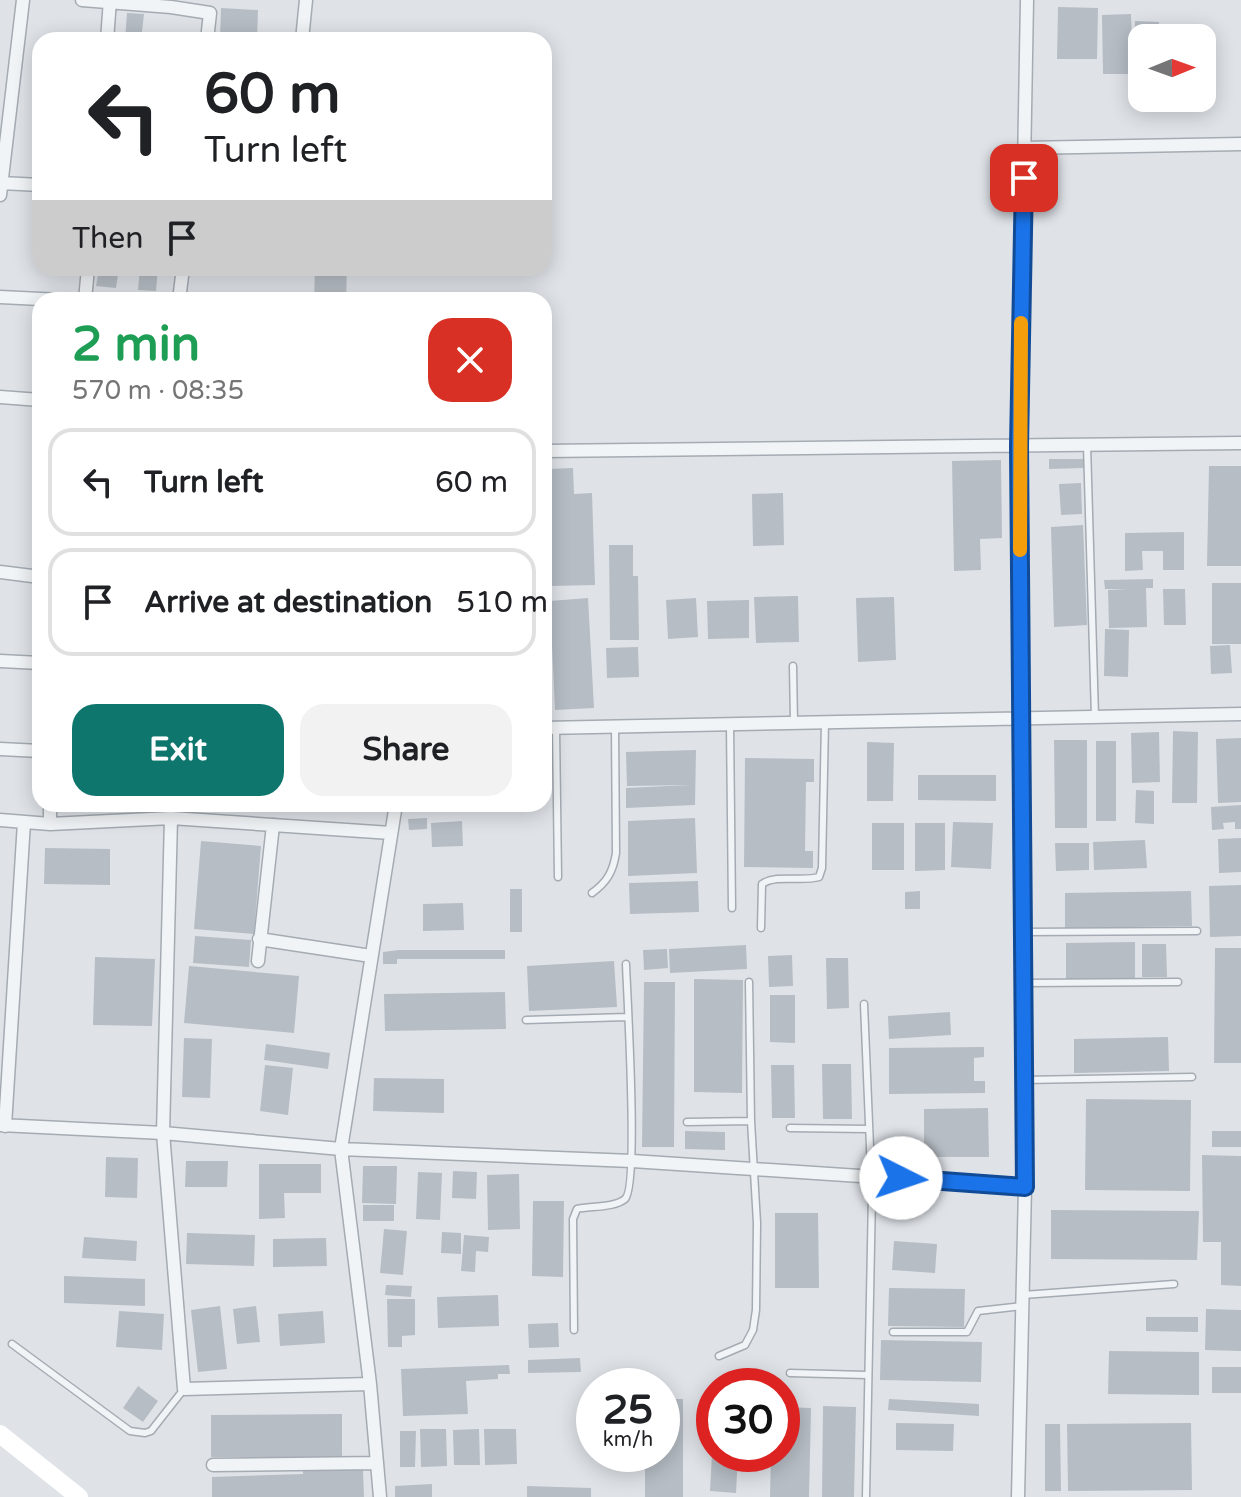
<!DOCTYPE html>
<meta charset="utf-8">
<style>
:root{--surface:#fff;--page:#f2f2f2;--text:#202124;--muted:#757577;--line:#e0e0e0;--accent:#0f766e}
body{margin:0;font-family:"Varela Round",sans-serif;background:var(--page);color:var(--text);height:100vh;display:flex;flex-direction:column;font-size:30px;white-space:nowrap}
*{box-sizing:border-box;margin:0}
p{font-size:26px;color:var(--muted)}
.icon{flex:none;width:44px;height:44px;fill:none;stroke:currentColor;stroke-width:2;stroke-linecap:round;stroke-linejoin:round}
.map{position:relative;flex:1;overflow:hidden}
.details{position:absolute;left:32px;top:292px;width:520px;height:520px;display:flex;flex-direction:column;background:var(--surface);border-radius:24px;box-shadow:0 4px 20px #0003}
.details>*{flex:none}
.guide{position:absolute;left:32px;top:32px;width:520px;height:244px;border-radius:24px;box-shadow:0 4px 20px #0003;background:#fff;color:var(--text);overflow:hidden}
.needle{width:52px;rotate:89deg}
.buttons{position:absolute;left:1128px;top:24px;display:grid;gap:16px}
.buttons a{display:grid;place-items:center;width:88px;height:88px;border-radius:16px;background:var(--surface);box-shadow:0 4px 20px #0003;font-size:40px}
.speed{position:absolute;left:576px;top:1368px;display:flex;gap:16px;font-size:40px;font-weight:700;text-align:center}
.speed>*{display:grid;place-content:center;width:104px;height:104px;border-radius:50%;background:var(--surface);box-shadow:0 4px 20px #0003;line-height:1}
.speed small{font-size:20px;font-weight:400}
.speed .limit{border:12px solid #d22;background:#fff;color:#111}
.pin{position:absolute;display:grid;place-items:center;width:68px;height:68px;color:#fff;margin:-34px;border-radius:16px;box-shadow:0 4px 12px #0006}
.me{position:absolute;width:88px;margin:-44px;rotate:94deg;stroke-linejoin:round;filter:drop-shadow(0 0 6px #0008)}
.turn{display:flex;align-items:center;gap:28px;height:168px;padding:0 40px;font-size:36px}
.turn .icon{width:104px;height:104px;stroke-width:2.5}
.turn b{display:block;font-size:56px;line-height:68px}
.then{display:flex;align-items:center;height:76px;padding:0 40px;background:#0003;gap:16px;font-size:30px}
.round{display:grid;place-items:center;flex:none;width:84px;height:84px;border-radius:24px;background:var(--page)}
.summary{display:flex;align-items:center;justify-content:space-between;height:136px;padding:0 40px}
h1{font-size:48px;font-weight:700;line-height:60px;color:#1e9e55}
.button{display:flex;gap:16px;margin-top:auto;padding:16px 40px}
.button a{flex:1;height:92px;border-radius:24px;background:var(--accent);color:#fff;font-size:32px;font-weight:700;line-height:92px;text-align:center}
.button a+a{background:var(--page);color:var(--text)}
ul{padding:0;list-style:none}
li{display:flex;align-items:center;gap:24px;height:108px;margin:0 16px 12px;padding:0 24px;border:4px solid var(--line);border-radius:24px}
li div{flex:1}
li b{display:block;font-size:30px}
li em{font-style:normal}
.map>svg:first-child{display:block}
.building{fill:#b6bdc4}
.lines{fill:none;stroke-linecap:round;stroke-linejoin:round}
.lane-casing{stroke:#a4abb2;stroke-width:9}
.street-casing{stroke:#a4abb2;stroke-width:15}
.lane{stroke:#f1f4f6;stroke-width:6}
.street{stroke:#f1f4f6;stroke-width:12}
.secondary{stroke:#fff;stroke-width:18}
.route-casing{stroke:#114b97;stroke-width:20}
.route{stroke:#1a73e8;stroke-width:14}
.slow{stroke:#f59e0b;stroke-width:14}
</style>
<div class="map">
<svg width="1241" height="1497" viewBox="0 0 1241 1497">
<rect width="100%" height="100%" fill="#dfe3e8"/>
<path class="building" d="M1058,7L1098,8L1097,59H1057Z
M221,8L258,10L257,40H220Z
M127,13L144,14L141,40H125Z
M1131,14L1133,74H1103L1102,15Z
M1135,21L1159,22L1158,38H1142V59H1134Z
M99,268H119L116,288L96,286Z
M140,268H158L156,291L138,290Z
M315,268H347L346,300H314Z
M1049,459H1084V468L1049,469Z
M1001,460L1002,538L980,539L981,570L954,571L952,461Z
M1209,466H1241V566H1207Z
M573,468L574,494L592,493L595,585L552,586L548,469Z
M1081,483L1082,514L1061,515L1059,484Z
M783,493L784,545L753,546L752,494Z
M1083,525L1087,625L1054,627L1051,527Z
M1184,532V570H1163V551H1142L1143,570L1125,571V533Z
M609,545H633V576H638L639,640H610Z
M1153,579V588H1146L1147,627L1109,628L1108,590L1128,589H1105L1104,580Z
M1212,583H1241V644H1212Z
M1163,589H1185L1186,625H1164Z
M798,596L799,642L756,643L754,597Z
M894,597L896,660L858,662L856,598Z
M588,598L594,708L555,710L550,601Z
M696,598L698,637L668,639L666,600Z
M749,600V638L708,639L707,601Z
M1105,629L1129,630L1128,677L1104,676Z
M1230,645L1232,673L1211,674L1210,646Z
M638,647L639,677L607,678L606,648Z
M1173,731L1198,732L1197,803H1172Z
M1159,732L1160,782L1132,783L1131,733Z
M1241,738V802L1218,803L1216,739Z
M1054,740H1087V828H1055Z
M1096,741H1116V821H1096Z
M867,742L894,743L893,801H867Z
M696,750L695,805L626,808V788L690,785L627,786L626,752Z
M745,758L814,759V782H806L805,851H813V868L744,867Z
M918,775H996V801L918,800Z
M1136,790L1154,791V824L1135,823Z
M1241,805V829H1235V822L1223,823L1224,829L1212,830L1211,807Z
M427,818V829L409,830L408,819Z
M695,818L697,873L628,876V821Z
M462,821L463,846L432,847L431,823Z
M953,822L993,823L991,869L951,867Z
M872,823H904V870H872Z
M915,823H945V870L915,871Z
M1241,838V872L1219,873L1218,839Z
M1145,840L1147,868L1094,870L1093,842Z
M201,841L261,846L254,934L194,929Z
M1055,843H1089V870L1056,871Z
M45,848L110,849V885L44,884Z
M698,881L699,912L630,914L629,883Z
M1241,885V936L1210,937L1209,886Z
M510,889H522V932H510Z
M920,891V909H905V892Z
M1191,891L1192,926L1065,928V893Z
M463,903L464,930L423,931V904Z
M195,936L251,940L249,967L193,963Z
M1135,942V978L1066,979V943Z
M1142,944H1166L1167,977H1142Z
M746,945L747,969L670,973L669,949Z
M1215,948H1241V1063H1214Z
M667,949L668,968L644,970L643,950Z
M399,950H505V959H397V964H383V952Z
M792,955L793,986L769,987L768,956Z
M95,957L155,959L152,1026L93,1025Z
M826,958H848L849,1008L827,1009Z
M614,961L617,1007L529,1011L527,966Z
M189,966L299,976L294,1033L184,1023Z
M694,979L743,980L742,1093L694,1092Z
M644,982H675L674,1147H642Z
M505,992L506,1029L385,1031L384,994Z
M770,995H795V1043L770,1042Z
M950,1012L951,1035L889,1039L888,1016Z
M1168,1037L1169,1071L1074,1073V1039Z
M184,1038L212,1039L210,1098L182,1097Z
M266,1044L330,1053L328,1069L264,1060Z
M984,1047V1057L974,1058V1081H985V1093L889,1094V1048Z
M822,1064H851L852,1119H823Z
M265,1065L293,1068L288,1115L260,1111Z
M771,1065H794L795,1118H772Z
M374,1078L444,1079V1113L373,1111Z
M1086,1099L1191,1100L1190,1191L1085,1190Z
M988,1108L989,1157H924V1109Z
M685,1131L725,1132V1150L685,1149Z
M1212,1131H1241V1147H1212Z
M1202,1155L1241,1156V1286L1221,1285V1242H1203Z
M106,1157L138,1158L137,1198L105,1197Z
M186,1161H228L227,1187H185Z
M259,1164H321V1193H284L285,1218L259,1219Z
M363,1166H397L396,1204L362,1203Z
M453,1171L477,1172L476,1199L452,1198Z
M418,1172L442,1173L440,1220L416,1219Z
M519,1174L520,1229L488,1230L487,1175Z
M533,1201H564L563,1277L532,1276Z
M363,1205H394V1221H363Z
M1051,1210L1199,1211L1197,1260L1051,1259Z
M775,1213H818L819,1288H775Z
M384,1229L407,1231L403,1275L380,1273Z
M442,1232L461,1233V1254L441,1253Z
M187,1233L255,1235L254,1266L186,1264Z
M464,1235L489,1237L488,1252L476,1251L475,1272L461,1271Z
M84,1237L137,1241L136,1261L82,1258Z
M326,1238L327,1266L273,1267V1239Z
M894,1241L937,1244L935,1273L892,1270Z
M64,1276L145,1279V1306L64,1303Z
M386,1285L412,1286L411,1297L385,1295Z
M889,1288L965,1289L964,1327L888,1326Z
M498,1295L499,1326L438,1328L437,1297Z
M387,1299H415V1335L402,1336V1347H388Z
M220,1306L227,1369L198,1372L191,1310Z
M256,1306L260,1342L237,1344L233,1309Z
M1206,1309L1241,1310V1351L1205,1350Z
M119,1311L164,1314L162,1350L116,1347Z
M323,1311L325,1343L280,1346L278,1314Z
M1146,1317H1198V1332L1146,1331Z
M558,1323L559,1347L529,1348L528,1324Z
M881,1340L982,1342L981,1382L880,1380Z
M1109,1351L1199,1352V1395L1108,1394Z
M580,1358L581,1372L528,1373V1360Z
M509,1365L510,1374H498V1379L466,1381L468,1414L403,1416L401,1369Z
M1212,1367H1241V1393H1212Z
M138,1386L158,1401L143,1422L123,1408Z
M662,1399H683V1497H645V1454H662Z
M889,1399L979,1404V1416L888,1410Z
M823,1406L856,1407L854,1497H822Z
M782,1407L811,1408L809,1497H770L771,1454H782Z
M342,1414V1457H211V1415Z
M896,1423L954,1424L953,1451L896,1450Z
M1191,1423L1192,1490L1068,1491L1067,1424Z
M1045,1424H1060L1061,1491H1045Z
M420,1429H446L447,1466L421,1467Z
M479,1429L480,1465H454L453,1430Z
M484,1429H516L517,1464L485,1465Z
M400,1431H416L415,1467H400Z
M712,1454H738L736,1493L710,1491Z
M303,1470H363L364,1497H212V1477L303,1474Z
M432,1484V1497H395V1486Z
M527,1486L591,1488V1497H527Z"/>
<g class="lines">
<g class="lane-casing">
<path id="lane" d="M1087,445L1095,717
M793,666L794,723
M730,724L732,908
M556,728L558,877
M592,893C607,882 613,872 616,853L615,727
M761,928L762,884C777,874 801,882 819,877L822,868L825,722
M1023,932L1197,931
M1024,983L1178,982
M864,1004L872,1195L866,1497
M526,1020L627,1017
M1024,1080L1192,1077
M687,1122L751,1121
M790,1128L868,1129
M1023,1295L1174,1284
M574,1330L573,1219L577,1209C590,1206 614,1208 625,1199C639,1187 627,995 626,964
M893,1332H967L978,1311L1022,1306
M12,1344L130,1431L145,1433L151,1431L184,1389
M719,1356L745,1345L753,1330L756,1310L757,1223L751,1121L749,982
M790,1373L867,1375"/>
</g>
<g class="street-casing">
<path id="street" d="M82,0L171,7L210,13L207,40
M107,40L110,0
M302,40L306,0
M1024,148L1241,144
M1,183L40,185
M0,195L23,0
M0,297L61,300
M85,300L88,268
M179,300L183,268
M0,397L40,400
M544,451L1241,443
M0,572L40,577
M0,661L40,663
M544,728L1241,714
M0,749L40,751
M171,818L163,1133L184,1389L370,1384
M0,820L50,824L171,818L391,833
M50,824V804
M259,939L371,956
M258,961L273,825
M0,1125L163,1133L341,1149L632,1161L1025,1187
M5,1126L24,822
M213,1465L377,1463
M380,1497L370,1384L341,1149L396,804
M1018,1497L1025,1187L1019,446L1027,0"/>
</g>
<use href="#lane" class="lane"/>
<use href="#street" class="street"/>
<path class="secondary" d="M0,1434L79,1497"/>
</g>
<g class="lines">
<g class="route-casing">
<path id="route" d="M901,1178L1025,1187L1019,446L1024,178"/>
</g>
<use href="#route" class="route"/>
<path class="slow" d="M1020,550L1021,323"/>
</g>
</svg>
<div class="buttons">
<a><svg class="needle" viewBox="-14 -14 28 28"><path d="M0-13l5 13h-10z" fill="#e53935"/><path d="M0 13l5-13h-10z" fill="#757577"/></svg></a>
</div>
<div class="speed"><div>25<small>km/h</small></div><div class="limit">30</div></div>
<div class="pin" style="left:1024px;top:178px;background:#d93025"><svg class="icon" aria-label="arrive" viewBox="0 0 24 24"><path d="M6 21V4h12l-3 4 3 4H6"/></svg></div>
<svg class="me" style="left:901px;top:1178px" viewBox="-20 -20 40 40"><circle r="19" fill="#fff"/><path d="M0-13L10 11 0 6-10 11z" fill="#1a73e8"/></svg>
<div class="guide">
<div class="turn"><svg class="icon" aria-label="left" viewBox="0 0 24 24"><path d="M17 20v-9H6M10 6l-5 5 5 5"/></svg><div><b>60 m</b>Turn left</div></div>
<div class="then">Then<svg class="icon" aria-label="arrive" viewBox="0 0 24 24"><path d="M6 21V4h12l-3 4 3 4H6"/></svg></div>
</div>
<section class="details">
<div class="summary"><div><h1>2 min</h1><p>570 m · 08:35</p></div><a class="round" style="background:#d93025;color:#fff"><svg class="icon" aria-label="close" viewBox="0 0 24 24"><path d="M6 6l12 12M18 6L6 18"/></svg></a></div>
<ul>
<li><svg class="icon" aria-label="left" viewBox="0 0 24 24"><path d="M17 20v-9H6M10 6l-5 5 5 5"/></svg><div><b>Turn left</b></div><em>60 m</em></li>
<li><svg class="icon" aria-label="arrive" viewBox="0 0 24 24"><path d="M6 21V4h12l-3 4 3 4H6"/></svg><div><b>Arrive at destination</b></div><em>510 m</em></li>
</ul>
<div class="button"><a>Exit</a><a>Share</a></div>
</section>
</div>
